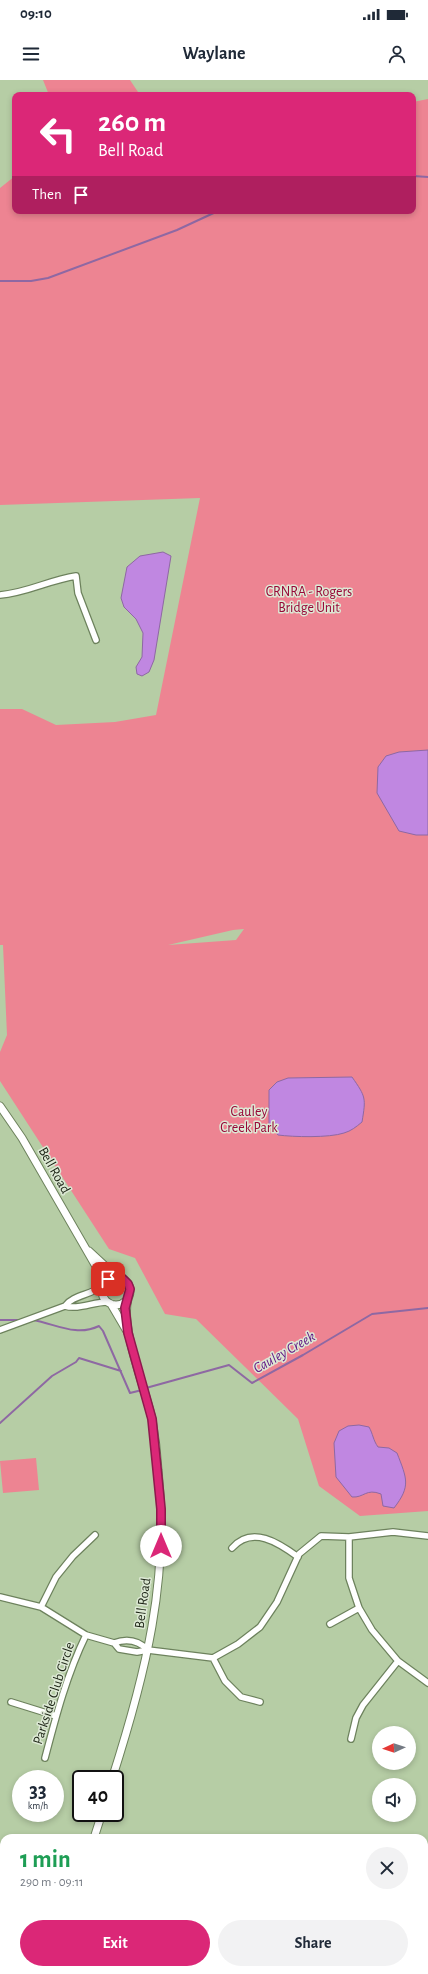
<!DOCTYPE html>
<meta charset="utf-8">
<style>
:root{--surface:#fff;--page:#f2f2f3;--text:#1f2937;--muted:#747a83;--accent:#db2777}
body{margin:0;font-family:"Alegreya Sans",sans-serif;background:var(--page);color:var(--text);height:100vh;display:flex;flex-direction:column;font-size:15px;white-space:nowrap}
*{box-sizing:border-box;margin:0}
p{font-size:13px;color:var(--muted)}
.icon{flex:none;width:22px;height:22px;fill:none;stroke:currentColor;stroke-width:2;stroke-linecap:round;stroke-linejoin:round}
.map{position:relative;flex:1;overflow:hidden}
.sheet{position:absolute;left:0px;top:1754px;width:428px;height:140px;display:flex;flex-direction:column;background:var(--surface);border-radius:12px 12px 0 0;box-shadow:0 2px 6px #0003}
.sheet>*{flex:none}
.banner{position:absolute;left:12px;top:12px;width:404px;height:122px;border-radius:8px;box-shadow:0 2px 6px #0003;background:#db2777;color:#fff;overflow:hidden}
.needle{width:26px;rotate:267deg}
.buttons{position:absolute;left:372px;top:1646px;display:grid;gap:8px}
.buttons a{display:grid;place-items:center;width:44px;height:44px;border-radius:50%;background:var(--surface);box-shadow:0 2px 6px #0003;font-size:20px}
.speed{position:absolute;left:12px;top:1690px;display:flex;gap:8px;font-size:20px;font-weight:700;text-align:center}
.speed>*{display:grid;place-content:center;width:52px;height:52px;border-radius:50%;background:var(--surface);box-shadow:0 2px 6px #0003;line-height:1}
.speed small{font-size:10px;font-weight:400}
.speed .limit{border:2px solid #111;border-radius:6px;background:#fff;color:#111}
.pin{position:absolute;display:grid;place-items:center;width:34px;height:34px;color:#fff;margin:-17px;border-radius:8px;box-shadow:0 2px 6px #0006}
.me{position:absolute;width:44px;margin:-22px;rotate:0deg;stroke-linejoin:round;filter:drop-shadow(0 0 3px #0008)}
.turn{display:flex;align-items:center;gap:14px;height:84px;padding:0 20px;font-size:18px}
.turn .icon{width:52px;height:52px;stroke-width:2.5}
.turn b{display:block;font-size:28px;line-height:34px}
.then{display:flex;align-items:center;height:38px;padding:0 20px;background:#0003;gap:8px;font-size:15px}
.round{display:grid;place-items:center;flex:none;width:42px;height:42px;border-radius:21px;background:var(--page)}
.headline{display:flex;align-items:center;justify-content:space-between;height:68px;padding:0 20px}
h1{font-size:24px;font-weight:600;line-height:30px;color:#1e9e55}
.primary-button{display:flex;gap:8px;margin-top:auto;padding:8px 20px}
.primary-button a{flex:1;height:46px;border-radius:24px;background:var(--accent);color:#fff;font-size:16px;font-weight:600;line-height:46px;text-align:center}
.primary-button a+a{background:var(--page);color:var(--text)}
.status{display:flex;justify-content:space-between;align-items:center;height:28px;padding:0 20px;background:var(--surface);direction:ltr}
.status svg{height:11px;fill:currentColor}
header{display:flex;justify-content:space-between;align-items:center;height:52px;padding:0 20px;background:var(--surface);font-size:18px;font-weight:600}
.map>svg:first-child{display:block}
.green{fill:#ed8492;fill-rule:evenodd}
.water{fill:#c087e1;stroke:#8e68a3}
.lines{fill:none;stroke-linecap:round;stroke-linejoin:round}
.stream{stroke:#8e68a3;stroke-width:2}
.street-casing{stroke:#6d825d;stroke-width:8}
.secondary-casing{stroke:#6d825d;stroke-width:9}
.street{stroke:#fff;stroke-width:5.5}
.secondary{stroke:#fff;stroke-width:7}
.route-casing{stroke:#8e194d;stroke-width:10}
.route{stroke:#db2777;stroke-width:7}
.labels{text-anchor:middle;stroke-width:3;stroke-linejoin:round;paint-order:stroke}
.park-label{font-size:14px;fill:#970737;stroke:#dde9d5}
.street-label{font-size:14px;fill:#192112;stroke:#dde9d5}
.water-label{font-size:15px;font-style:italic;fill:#641b86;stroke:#dde9d5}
</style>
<div class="status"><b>09:10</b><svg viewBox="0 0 49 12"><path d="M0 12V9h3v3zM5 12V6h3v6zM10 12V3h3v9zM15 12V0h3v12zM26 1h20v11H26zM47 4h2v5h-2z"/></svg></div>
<header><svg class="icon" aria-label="menu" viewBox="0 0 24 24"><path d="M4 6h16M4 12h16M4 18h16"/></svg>Waylane<svg class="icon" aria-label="person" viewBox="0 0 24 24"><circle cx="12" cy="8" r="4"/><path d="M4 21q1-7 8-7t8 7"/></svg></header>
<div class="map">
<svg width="428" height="1894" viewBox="0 0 428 1894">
<rect width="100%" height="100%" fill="#b6cda5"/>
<path class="green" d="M43,0H130L140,15H49Z
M428,19V1431L360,1436L319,1406L298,1339L196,1239L165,1234L135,1178L109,1169L0,1001V972L7,955L3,865H0V629H22L56,645L115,642L156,635L200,418L0,425V108L15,96V131H413V22ZM244,849L236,860L168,865L233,850Z
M36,1378L39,1410L3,1413L0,1381Z"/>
<path class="water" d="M163,472L171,476L154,580L149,592L142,596L137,594L136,587L142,577L143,553L136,539L124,527L121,518L127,487L140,476Z
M428,670V755H416L399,751L377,713L378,687L386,676L399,672Z
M352,997C366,1017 366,1018 362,1042C356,1047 351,1051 344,1053C329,1058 293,1057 278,1055L269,1044V1010L277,1002L288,998Z
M359,1345L369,1347C373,1354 373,1360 378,1367L389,1368L397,1373C407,1399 411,1406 394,1428L383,1426L381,1414C366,1408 364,1418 352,1417L336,1397L334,1363L339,1351L348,1346Z"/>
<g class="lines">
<path class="stream" d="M413,96L428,97
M0,201H31L48,198L177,150L218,131
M0,1240H21
M33,1240C56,1244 76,1257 99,1246L103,1251L130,1313L142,1310
M146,1308L229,1285L252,1303L303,1275L372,1234L428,1228
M0,1343L52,1296L76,1282L79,1278L121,1291"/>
<g class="street-casing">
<path id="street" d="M0,515C27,513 49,500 76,496L78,513L96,560
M65,1226C73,1215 91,1215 102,1206
M65,1226C78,1230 93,1222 107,1222
M0,1250L65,1226
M349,1457V1498L359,1528L372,1550L398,1581L428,1603
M232,1468C252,1445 279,1463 298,1477
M0,1517L41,1527L86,1555L114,1563L119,1569L137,1572L148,1570L213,1578L238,1564L260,1547L277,1522L299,1474L321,1456L349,1457L393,1452L428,1456
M41,1527L56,1497L73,1476L95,1455
M330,1544L359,1528
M114,1563C127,1558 138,1560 148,1570
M213,1578L225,1601L241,1617L260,1622
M11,1622L56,1636
M351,1659L356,1638L363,1625L398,1581
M45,1678C56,1636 67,1594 86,1555
M0,1884L4,1885
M29,1890L49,1894
M259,1894L263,1890"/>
</g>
<g class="secondary-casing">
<path id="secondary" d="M0,1026L22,1058L105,1202
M89,1171L117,1197
M102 1211a14 14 0 1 1 28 0a14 14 0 1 1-28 0Z
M111,1224L128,1253
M112,1699C145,1596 170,1499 158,1390C157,1373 155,1356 152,1339C145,1307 120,1248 128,1219
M94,1758L102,1733
M54,1894L55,1890"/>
</g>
<use href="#street" class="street"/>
<use href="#secondary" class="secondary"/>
</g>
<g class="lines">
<g class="route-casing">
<path id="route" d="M108,1199L112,1197L122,1198L128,1204L130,1209L125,1228L128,1253L152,1339L161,1429V1466"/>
</g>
<use href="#route" class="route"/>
</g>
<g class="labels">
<g class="park-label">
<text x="309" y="516">CRNRA - Rogers<tspan x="309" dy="16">Bridge Unit</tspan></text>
<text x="249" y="1036">Cauley<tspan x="249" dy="16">Creek Park</tspan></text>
</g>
<g class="street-label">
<text transform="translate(55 1090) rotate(61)" y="5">Bell Road</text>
<text transform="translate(142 1523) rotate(-82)" y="5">Bell Road</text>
<text transform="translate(53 1613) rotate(-72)" y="5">Parkside Club Circle</text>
</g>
<g class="water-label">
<text transform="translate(284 1272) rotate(-30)" y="5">Cauley Creek</text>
</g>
</g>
</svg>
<div class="buttons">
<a><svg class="needle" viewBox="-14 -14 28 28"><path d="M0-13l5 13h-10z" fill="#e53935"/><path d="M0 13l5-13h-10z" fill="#747a83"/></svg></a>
<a><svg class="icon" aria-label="sound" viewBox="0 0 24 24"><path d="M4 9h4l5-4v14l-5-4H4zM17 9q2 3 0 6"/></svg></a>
</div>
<div class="speed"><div>33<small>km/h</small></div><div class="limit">40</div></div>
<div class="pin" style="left:108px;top:1199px;background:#d93025"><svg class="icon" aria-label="arrive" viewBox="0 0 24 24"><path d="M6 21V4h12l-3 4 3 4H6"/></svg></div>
<svg class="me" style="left:161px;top:1466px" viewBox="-20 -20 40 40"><circle r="19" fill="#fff"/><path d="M0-13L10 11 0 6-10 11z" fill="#db2777"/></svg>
<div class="banner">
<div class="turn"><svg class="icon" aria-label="left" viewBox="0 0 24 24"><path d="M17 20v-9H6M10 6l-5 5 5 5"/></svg><div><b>260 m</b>Bell Road</div></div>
<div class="then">Then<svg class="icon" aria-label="arrive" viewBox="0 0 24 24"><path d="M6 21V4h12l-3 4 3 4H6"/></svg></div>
</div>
<section class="sheet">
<div class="headline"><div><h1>1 min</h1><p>290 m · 09:11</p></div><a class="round"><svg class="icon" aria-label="close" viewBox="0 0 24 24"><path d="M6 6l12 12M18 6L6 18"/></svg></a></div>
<div class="primary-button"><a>Exit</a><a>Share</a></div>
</section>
</div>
